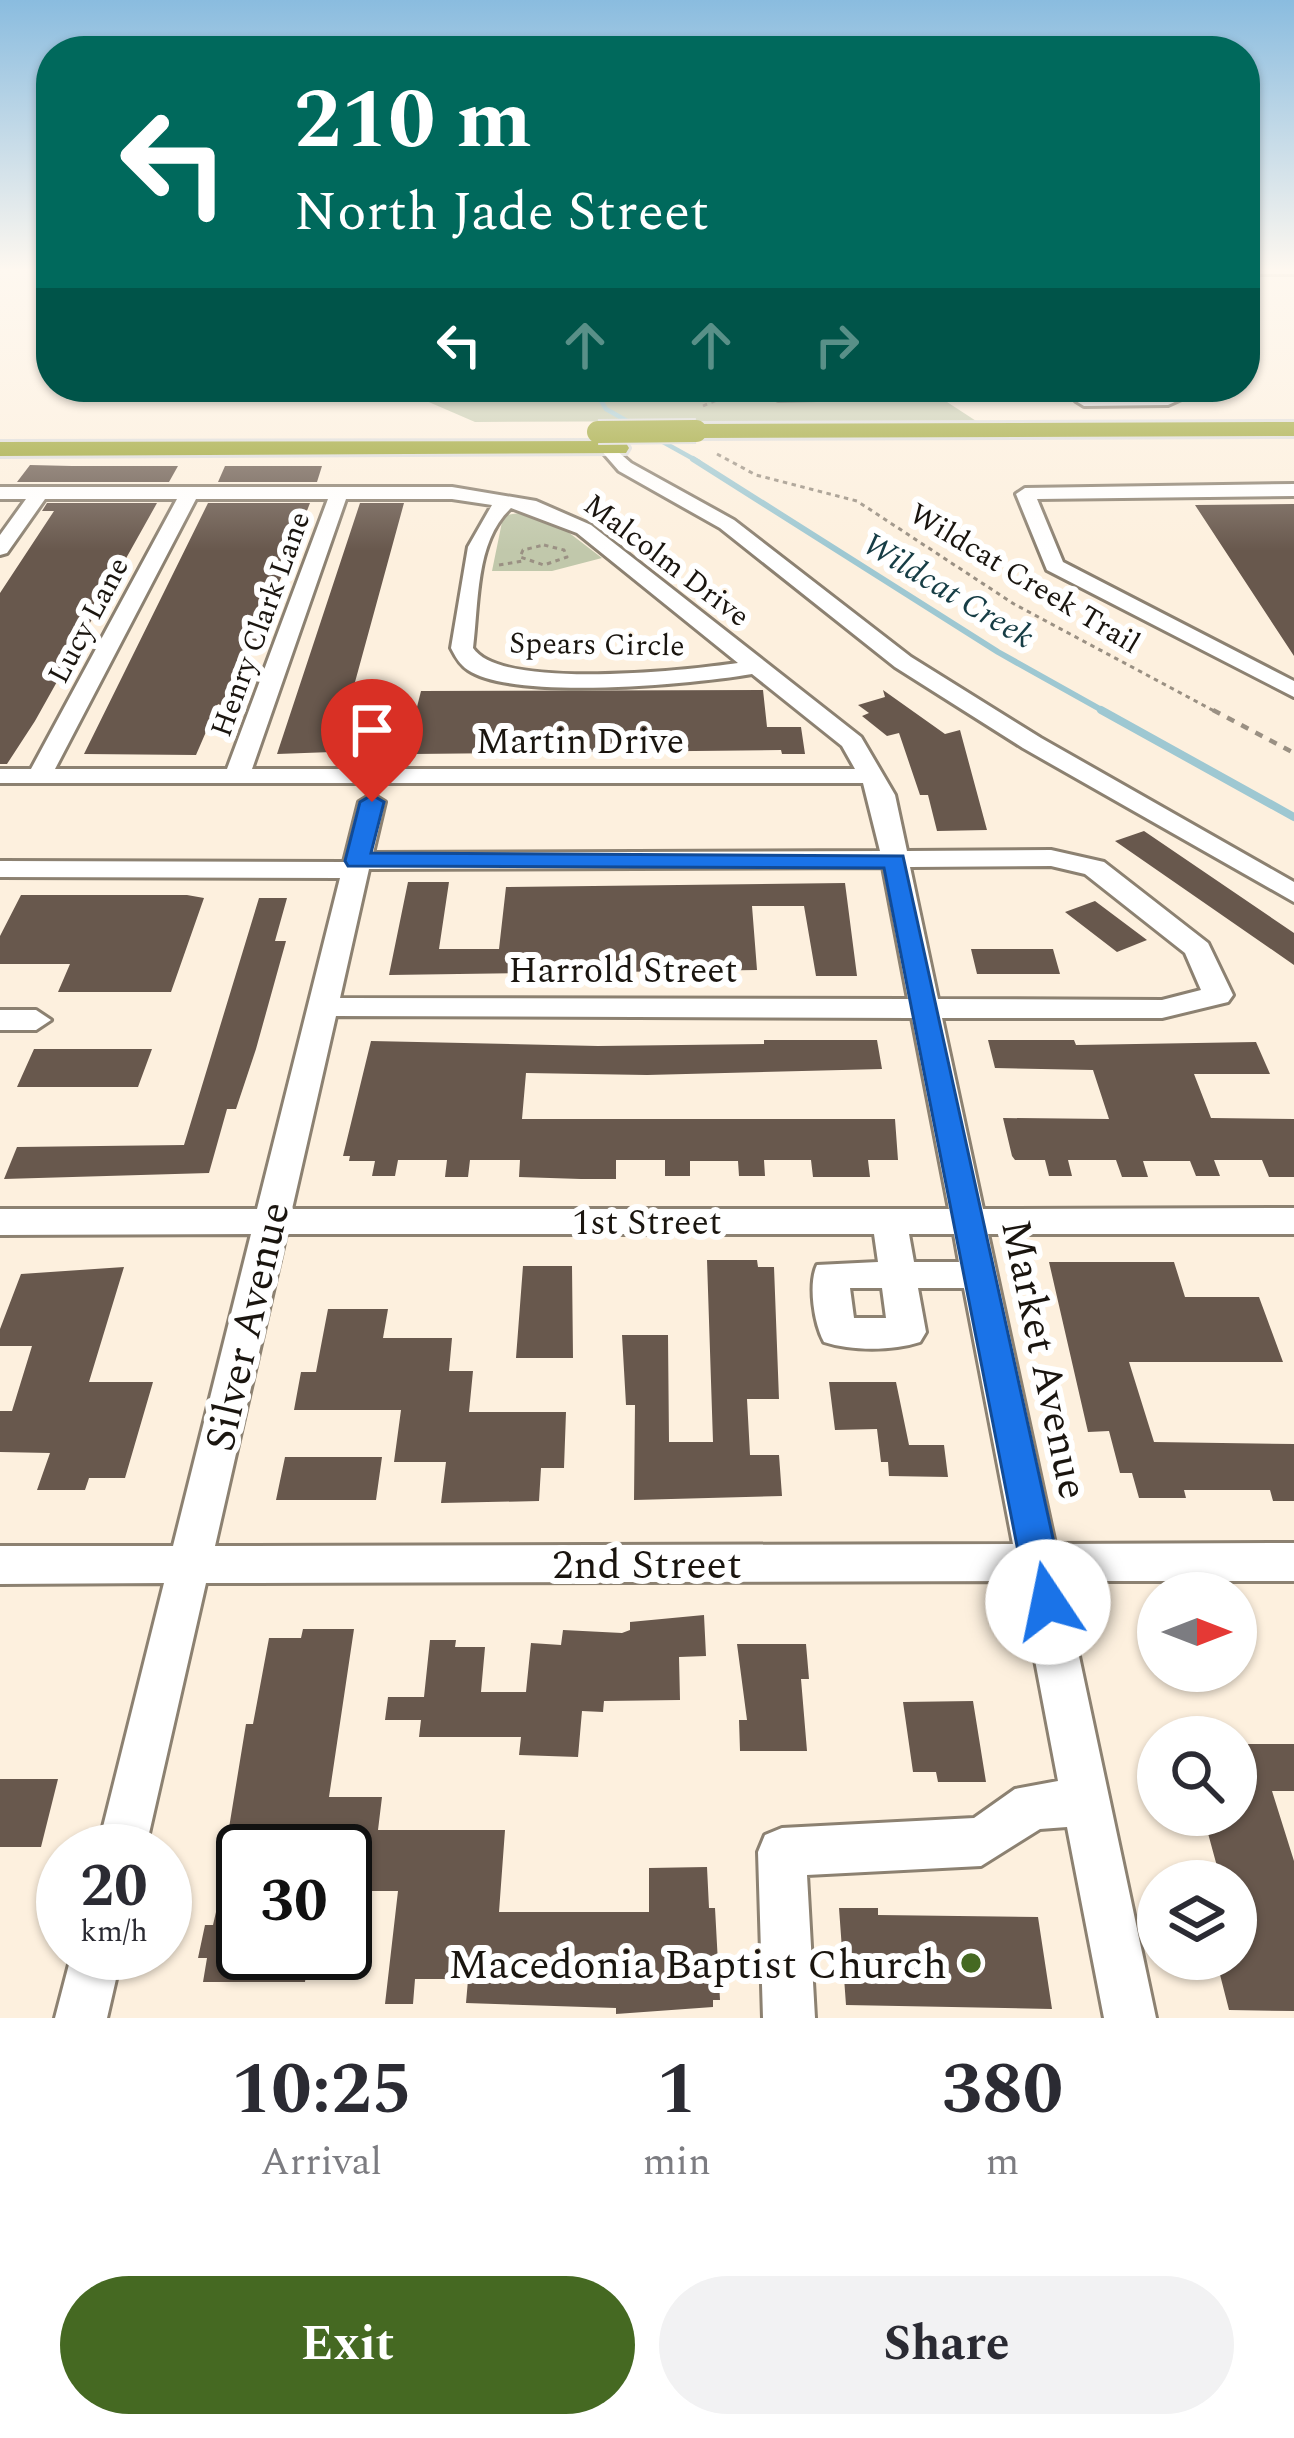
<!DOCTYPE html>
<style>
:root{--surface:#fff;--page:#f2f2f3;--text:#2b2b33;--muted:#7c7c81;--accent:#456922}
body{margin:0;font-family:Spectral,serif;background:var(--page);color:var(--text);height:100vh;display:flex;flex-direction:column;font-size:45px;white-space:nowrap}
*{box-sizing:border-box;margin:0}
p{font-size:39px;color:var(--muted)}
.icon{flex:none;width:66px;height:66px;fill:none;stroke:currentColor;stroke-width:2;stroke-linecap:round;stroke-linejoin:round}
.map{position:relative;height:2018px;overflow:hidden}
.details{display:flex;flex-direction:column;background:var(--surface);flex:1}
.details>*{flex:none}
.hud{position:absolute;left:36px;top:36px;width:1224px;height:366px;border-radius:48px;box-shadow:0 3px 9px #0004;background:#00695c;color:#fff;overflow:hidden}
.needle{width:78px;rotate:90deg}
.controls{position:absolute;left:1137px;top:1572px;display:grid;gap:24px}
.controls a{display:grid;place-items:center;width:120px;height:120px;border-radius:50%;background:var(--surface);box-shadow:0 3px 9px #0004;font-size:60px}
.speed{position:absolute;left:36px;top:1824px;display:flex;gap:24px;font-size:60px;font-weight:700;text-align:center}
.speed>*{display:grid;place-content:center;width:156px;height:156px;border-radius:50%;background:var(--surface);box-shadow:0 3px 9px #0004;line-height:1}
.speed small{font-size:30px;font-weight:400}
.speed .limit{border:6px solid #111;border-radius:18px;background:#fff;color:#111}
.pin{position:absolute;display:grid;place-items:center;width:102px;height:102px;color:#fff;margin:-123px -51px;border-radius:50% 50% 50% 0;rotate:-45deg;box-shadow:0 0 12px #0007}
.pin .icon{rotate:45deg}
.me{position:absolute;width:132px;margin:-66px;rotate:349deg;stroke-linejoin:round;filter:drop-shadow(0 0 9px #0008)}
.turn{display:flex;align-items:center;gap:42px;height:252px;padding:0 60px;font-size:54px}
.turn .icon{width:156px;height:156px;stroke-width:2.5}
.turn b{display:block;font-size:84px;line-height:102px}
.lanes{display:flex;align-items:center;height:114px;padding:0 60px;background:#0003;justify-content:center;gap:60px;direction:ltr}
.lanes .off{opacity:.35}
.eta{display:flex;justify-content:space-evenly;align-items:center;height:204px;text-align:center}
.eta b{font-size:72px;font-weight:700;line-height:84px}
.primary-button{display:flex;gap:24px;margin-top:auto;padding:24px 60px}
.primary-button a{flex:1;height:138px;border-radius:72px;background:var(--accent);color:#fff;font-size:48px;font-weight:700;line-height:138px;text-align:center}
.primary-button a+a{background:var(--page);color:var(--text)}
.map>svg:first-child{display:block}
.green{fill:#c1c8ab}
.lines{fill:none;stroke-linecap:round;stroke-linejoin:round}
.stream-far2{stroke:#9ec8d2;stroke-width:4.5}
.stream-far1{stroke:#9ec8d2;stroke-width:6}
.stream{stroke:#9ec8d2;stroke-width:8}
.building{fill:#68584d}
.minor-casing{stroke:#8c8171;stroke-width:6}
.highway-casing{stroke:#dadad9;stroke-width:6}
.path-far1{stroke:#9a9083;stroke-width:3;stroke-dasharray:4.5 4.5;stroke-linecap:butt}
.path{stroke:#9a9083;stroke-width:4.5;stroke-dasharray:8 8;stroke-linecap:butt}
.minor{fill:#fff;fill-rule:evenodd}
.highway{fill:#969f27;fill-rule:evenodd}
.highway-bridge-casing{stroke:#dadad9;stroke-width:26;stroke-linecap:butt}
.highway-bridge{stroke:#969f27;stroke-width:22}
.route{fill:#1a73e8;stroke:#114b97;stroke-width:3}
.poi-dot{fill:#456922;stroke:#fff;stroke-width:4.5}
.labels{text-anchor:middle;stroke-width:12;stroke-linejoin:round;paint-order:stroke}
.far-street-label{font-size:30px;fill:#1a150f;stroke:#fff}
.far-water-label{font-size:33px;font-style:italic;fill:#163d45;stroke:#fff}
.street-label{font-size:36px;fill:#1a150f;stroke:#fff}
.near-street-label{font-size:42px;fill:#1a150f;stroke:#fff}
.near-poi-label{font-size:42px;fill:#1a150f;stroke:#fff;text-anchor:end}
</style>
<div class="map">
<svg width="1294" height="2018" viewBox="0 0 1294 2018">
<rect width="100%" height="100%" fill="#fdf0de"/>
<path class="green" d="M394,387H924L990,430L736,431L733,421L475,422Z
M526,512L555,522L602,558L552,571H492L502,522L507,515Z"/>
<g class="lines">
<path class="stream-far2" d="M593,387L606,409L634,425
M654,437L699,462"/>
<path class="stream-far1" d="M693,459L998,652L1107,713"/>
<path class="stream" d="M1101,710L1294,817"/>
</g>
<path class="building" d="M30,465L72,466H178L169,482H17Z
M225,466H322L317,482H218Z
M47,503H157L35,721L7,764H0V593L54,511H42Z
M208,503H310L230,709L218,704L196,755L84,754Z
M360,503H404L346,715H415L421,691L763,690L767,727H801L805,754H782L781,750L413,754L414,749L277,754Z
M1294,504V656L1195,505Z
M883,690L945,734L960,730L987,830L937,831L928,795H920L899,733L887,736L862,716L869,713L858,705L885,697Z
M1144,831L1294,933V965L1115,841Z
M408,882H449L439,949H499L506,887L845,883L857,976H816L804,906H752L757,970L389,975Z
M21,895H187L204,898L171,992H58L70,964H0V936Z
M259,898H287L275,941H286L256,1049L236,1109H227L209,1173L4,1179L17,1147L184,1145Z
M1095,901L1147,940L1117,952L1065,912Z
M971,949H1053L1060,974H977Z
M764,1040H877L882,1069L647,1075L526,1073L522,1119H895L898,1160H868L870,1177H813L811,1160H764L765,1176H739L738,1161H690V1176H665V1160H616V1179H581L519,1177L520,1160H470L468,1177H445L447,1160H398L395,1176H372L375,1161H349L350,1156H343L371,1041L598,1046L764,1044Z
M988,1040H1074L1076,1045L1256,1042L1270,1074H1194L1211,1118L1294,1119V1177H1269L1262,1160H1214L1220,1176H1196L1190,1161H1143L1148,1177H1122L1116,1160H1068L1072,1176H1049L1045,1160H1015L1012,1156L1003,1118L1109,1119L1093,1070L995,1068Z
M34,1049H152L138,1087H17Z
M707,1260H757L758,1267H774L779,1399H747L750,1455H779L782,1496L634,1500L635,1405H626L622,1335H668L669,1442H713Z
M1049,1262H1174L1185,1297H1259L1283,1362H1129L1154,1442L1294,1444V1501H1273L1270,1490H1184L1186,1498H1139L1132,1473H1120L1109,1431L1088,1432Z
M523,1266H572L573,1358H516Z
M124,1267L89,1382H153L125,1478H89L85,1490H37L50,1453L0,1452V1411H12L32,1346H0V1329L21,1274Z
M328,1309H388L383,1338H452L449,1371H473L469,1412H566L564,1468H541L539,1501L441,1503L446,1462H394L401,1410H294L301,1372H316Z
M829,1382H896L909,1445H944L948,1477L889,1476L888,1462H881L877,1429L835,1430Z
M285,1457H382L376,1500H276Z
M704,1615L706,1656L679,1657L680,1700L604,1701L603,1712L582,1711L578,1757L519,1755L521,1737H419L421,1720H385L388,1697H424L430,1640H456L455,1647H485L481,1692H526L531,1643L561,1645L563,1630L622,1633L630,1630V1622Z
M303,1629H354L329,1797H382L378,1830H505L499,1912H649V1868L707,1867L709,1908H715L720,2000H713V2007L616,2014V2008L466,2003L468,1980L442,1979H415L413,2004H385L398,1891H345V1851H237L240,1834H228L246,1724H253L269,1638H301Z
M737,1644H806L809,1679H801L807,1751H740L739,1720H747Z
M973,1701L986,1782H938L936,1772H913L903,1702Z
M1236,1744H1294V1791H1272L1294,1861V2011L1229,2010L1216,1959H1236V1881H1221L1203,1815H1236Z
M0,1779H58L41,1847H0Z
M839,1908H878V1915L1038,1917L1052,2009L846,2005Z
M216,1912H243V1953H309L305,1982H203L207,1958H198L205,1925H213Z"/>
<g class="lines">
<g class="minor-casing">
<path id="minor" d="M1245,268H1294V274H1245Z
M1186,387H1208L1168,405L1084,406L1076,401L1084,396L1166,395Z
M891,388L897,389V397L778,400L770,395L778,390Z
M608,443L631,463L734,520L911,657L1041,738L1294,882V902L1023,748L895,667L720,528L619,471L599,448Z
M1294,484V496L1037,499L1063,562L1294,681V697L1047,570L1016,494L1025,488Z
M0,487H452L536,501L591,525L861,737L895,795L907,851L1051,850L1104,862L1208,943L1233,995L1228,1002L1162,1018H942L983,1209L1294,1208V1234H988L1055,1544L1294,1543V1581H1063L1156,2018H1104L1067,1827L1040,1829L981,1866L807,1875L815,2018H763L758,1852L765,1835L782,1828L974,1818L1015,1789L1058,1781L1020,1581L206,1583L145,1851H97L164,1583L0,1584V1546H173L251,1234L0,1235V1209H257L340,878L0,877V861L344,862L359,802L372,794L385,802L373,853L880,851L863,783H0V769H31L177,499H45L7,553L0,555V535L26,499H0ZM196,499H328L227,769H55ZM346,499H452L492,505L468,547L451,648C455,656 460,665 468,670C514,701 695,684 752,674L842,746L855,769H252ZM511,508L577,533L738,663C689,670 501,691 473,648C479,603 475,541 511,508ZM1051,866L1085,874L1185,953L1201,990L1162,1000L938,999L910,867ZM883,867L908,999L340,998L369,869ZM336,1016L912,1018L949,1209H292ZM286,1234H874L878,1262L817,1265C808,1284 814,1324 824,1342C851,1351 893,1351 920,1342L926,1332L918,1288H964L1013,1544L215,1546ZM909,1234H954L959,1262H914ZM850,1288H882L886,1318H854Z
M0,1010H36L51,1020L36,1030H0Z
M72,1953H122L107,2018H55Z"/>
</g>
<g class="highway-casing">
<path id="highway" d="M1294,422V436L696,438L684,431L696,424Z
M617,441L626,443L629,448L626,453L0,456V442Z"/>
</g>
<path class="path-far1" d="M703,406L719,399L717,387
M717,454L756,475L857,501L1014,604L1218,713
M544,545L564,550L567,557L544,565L520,557L523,550Z
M499,565L523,561"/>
<path class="path" d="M1213,710L1294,753"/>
<use href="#minor" class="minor"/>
<use href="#highway" class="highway"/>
<g class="highway-bridge-casing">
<path id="highway-bridge" d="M598,432L696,431"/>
</g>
<use href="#highway-bridge" class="highway-bridge"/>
</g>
<linearGradient id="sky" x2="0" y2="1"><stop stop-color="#8abcdf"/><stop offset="0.49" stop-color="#fef8f0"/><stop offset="1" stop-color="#fef8f0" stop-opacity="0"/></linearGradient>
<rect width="1294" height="551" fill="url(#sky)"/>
<path class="route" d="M372,795L384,802L371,853L903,856L1067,1602L1062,1615L1048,1620L1034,1615L1028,1602L884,868L348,866L345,861L360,802Z"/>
<circle class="poi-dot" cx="971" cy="1963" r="12"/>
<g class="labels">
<g class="far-street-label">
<text transform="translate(667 560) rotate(37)" y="10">Malcolm Drive</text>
<text transform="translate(1025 578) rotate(31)" y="10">Wildcat Creek Trail</text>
<text transform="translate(88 620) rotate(-62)" y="10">Lucy Lane</text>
<text transform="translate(260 624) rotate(-70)" y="10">Henry Clark Lane</text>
<text transform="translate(597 644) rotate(1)" y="10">Spears Circle</text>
</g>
<g class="far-water-label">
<text transform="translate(949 589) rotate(31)" y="12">Wildcat Creek</text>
</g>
<g class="street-label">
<text x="580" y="753">Martin Drive</text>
<text x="623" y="982">Harrold Street</text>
<text x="647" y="1234">1st Street</text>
</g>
<g class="near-street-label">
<text transform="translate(246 1326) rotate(-77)" y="15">Silver Avenue</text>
<text transform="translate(1046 1359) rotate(78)" y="15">Market Avenue</text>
<text x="647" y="1578">2nd Street</text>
</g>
<g class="near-poi-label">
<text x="947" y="1978">Macedonia Baptist Church</text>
</g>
</g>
</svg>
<div class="controls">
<a><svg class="needle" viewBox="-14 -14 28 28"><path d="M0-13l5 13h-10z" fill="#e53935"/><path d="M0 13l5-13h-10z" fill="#7c7c81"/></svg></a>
<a><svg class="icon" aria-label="search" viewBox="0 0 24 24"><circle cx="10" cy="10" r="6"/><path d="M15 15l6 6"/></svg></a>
<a><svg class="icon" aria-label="layers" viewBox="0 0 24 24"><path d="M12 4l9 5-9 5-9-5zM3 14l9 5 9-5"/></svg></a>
</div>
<div class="speed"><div>20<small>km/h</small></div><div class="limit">30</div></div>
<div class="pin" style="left:372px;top:802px;background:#d93025"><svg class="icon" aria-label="arrive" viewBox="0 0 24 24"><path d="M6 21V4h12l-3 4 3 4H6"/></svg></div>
<svg class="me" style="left:1048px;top:1602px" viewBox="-20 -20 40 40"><circle r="19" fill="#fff"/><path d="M0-13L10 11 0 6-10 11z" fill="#1a73e8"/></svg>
<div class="hud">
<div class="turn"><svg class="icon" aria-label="left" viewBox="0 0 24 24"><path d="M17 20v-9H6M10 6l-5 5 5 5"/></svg><div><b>210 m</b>North Jade Street</div></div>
<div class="lanes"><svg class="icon" aria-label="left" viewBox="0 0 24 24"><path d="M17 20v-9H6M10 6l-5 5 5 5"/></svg><svg class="icon off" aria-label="ahead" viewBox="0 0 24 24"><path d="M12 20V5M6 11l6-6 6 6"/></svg><svg class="icon off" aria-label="ahead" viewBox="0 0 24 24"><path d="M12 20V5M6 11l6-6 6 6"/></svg><svg class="icon off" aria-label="right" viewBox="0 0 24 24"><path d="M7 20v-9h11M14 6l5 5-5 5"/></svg></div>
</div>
</div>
<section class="details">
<div class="eta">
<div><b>10:25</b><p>Arrival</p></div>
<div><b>1</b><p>min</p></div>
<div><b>380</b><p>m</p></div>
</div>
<div class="primary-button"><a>Exit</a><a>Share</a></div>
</section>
